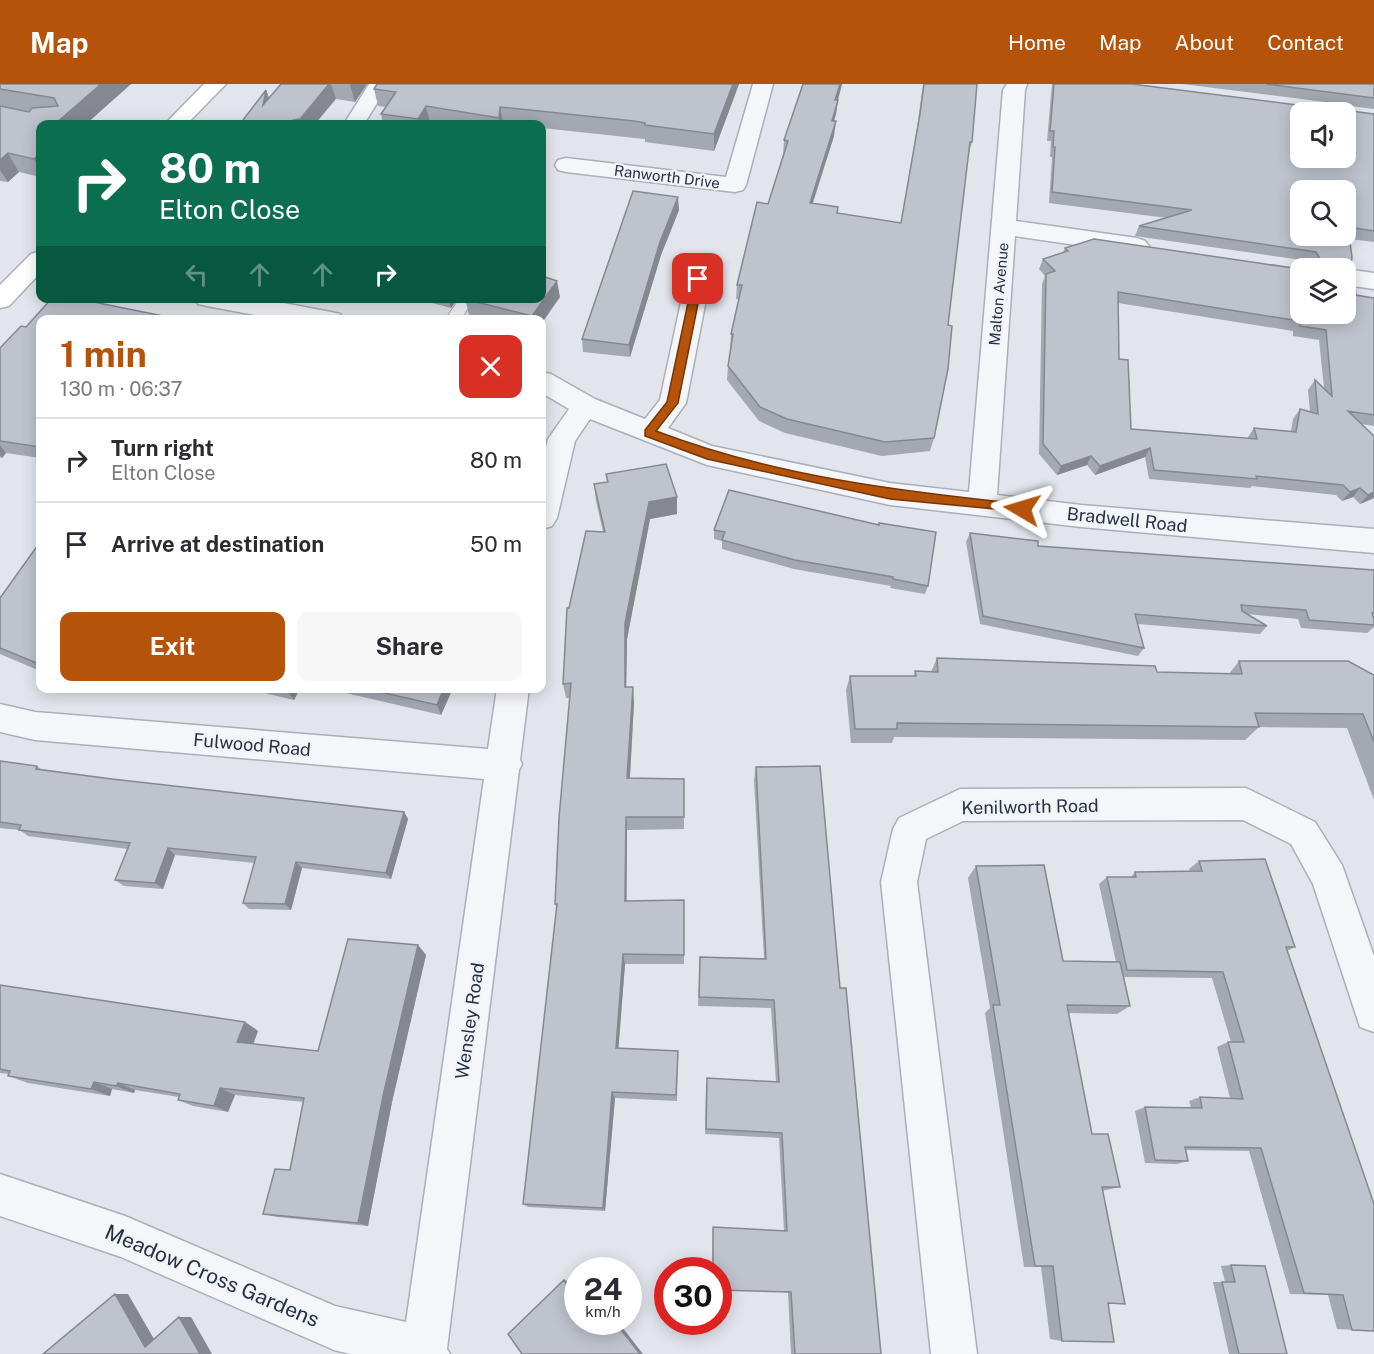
<!DOCTYPE html>
<meta charset="utf-8">
<style>
:root{--surface:#fff;--page:#f7f7f7;--text:#2b2b33;--muted:#7c7c81;--line:#e1e1e2;--accent:#b45309}
body{margin:0;font-family:"Public Sans",sans-serif;background:var(--page);color:var(--text);height:100vh;display:flex;flex-direction:column;font-size:22px;white-space:nowrap}
*{box-sizing:border-box;margin:0}
p{font-size:20px;color:var(--muted)}
.icon{flex:none;width:33px;height:33px;fill:none;stroke:currentColor;stroke-width:2;stroke-linecap:round;stroke-linejoin:round}
.map{position:relative;flex:1;overflow:hidden}
.drawer{position:absolute;left:36px;top:231px;width:510px;height:378px;display:flex;flex-direction:column;background:var(--surface);border-radius:12px;box-shadow:0 3px 15px #0003}
.drawer>*{flex:none}
.guide{position:absolute;left:36px;top:36px;width:510px;height:183px;border-radius:12px;box-shadow:0 3px 15px #0003;background:#0b6e4f;color:#fff;overflow:hidden}
.buttons{position:absolute;left:1290px;top:18px;display:grid;gap:12px}
.buttons a{display:grid;place-items:center;width:66px;height:66px;border-radius:12px;background:var(--surface);box-shadow:0 3px 15px #0003;font-size:30px}
.speed{position:absolute;left:564px;top:1173px;display:flex;gap:12px;font-size:30px;font-weight:700;text-align:center}
.speed>*{display:grid;place-content:center;width:78px;height:78px;border-radius:50%;background:var(--surface);box-shadow:0 3px 15px #0003;line-height:1}
.speed small{font-size:15px;font-weight:400}
.speed .limit{border:9px solid #d22;background:#fff;color:#111}
.pin{position:absolute;display:grid;place-items:center;width:51px;height:51px;color:#fff;margin:-26px;border-radius:12px;box-shadow:0 3px 9px #0006}
.me{position:absolute;width:66px;margin:-33px;rotate:277deg;stroke-linejoin:round;filter:drop-shadow(0 0 4px #0008)}
.turn{display:flex;align-items:center;gap:21px;height:126px;padding:0 24px;font-size:27px}
.turn .icon{width:78px;height:78px;stroke-width:2.5}
.turn b{display:block;font-size:42px;line-height:51px}
.lanes{display:flex;align-items:center;height:57px;padding:0 24px;background:#0003;justify-content:center;gap:30px;direction:ltr}
.lanes .off{opacity:.35}
.round{display:grid;place-items:center;flex:none;width:63px;height:63px;border-radius:12px;background:var(--page)}
.summary{display:flex;align-items:center;justify-content:space-between;height:102px;padding:0 24px}
h1{font-size:36px;font-weight:700;line-height:45px;color:var(--accent)}
.button{display:flex;gap:12px;margin-top:auto;padding:12px 24px}
.button a{flex:1;height:69px;border-radius:12px;background:var(--accent);color:#fff;font-size:24px;font-weight:700;line-height:69px;text-align:center}
.button a+a{background:var(--page);color:var(--text)}
ul{padding:0;list-style:none}
li{display:flex;align-items:center;gap:18px;height:84px;padding:0 24px;border-top:2px solid var(--line)}
li div{flex:1}
li b{display:block;font-size:22px}
li em{font-style:normal}
header{display:flex;align-items:center;gap:36px;box-sizing:border-box;height:84px;padding:0 30px;background:var(--accent);color:#fff}
header strong{font-size:28px}
nav{display:flex;gap:33px;margin-inline-start:auto;font-size:21px}
.map>svg:first-child{display:block}
.lines{fill:none;stroke-linecap:round;stroke-linejoin:round}
.lane-casing{stroke:#aaafb9;stroke-width:2}
.street-casing{stroke:#aaafb9;stroke-width:3}
.secondary-casing{stroke:#aaafb9;stroke-width:3}
.lane{fill:#f5f6f9;fill-rule:evenodd}
.street{fill:#f5f6f9;fill-rule:evenodd}
.secondary{fill:#fff;fill-rule:evenodd}
.wall{fill:#a3a8b1;fill-rule:evenodd}
.shaded-wall{fill:#858890}
.building{fill:#bec3ce;stroke:#858890;stroke-width:1.5;fill-rule:evenodd}
.route{fill:#b45309;stroke:#753606;stroke-width:1.5}
.labels{text-anchor:middle;stroke-width:4.5;stroke-linejoin:round;paint-order:stroke}
.far-street-label{font-size:15px;fill:#283044;stroke:#f1f4f8}
.street-label{font-size:18px;fill:#283044;stroke:#f1f4f8}
.near-street-label{font-size:21px;fill:#283044;stroke:#f1f4f8}
</style>
<header>
<strong>Map</strong>
<nav><a>Home</a><a>Map</a><a>About</a><a>Contact</a></nav>
</header>
<div class="map">
<svg width="1374" height="1270" viewBox="0 0 1374 1270">
<rect width="100%" height="100%" fill="#e2e5eb"/>
<g class="lines">
<g class="lane-casing">
<path id="lane" d="M460,214H475L460,236H445Z"/>
</g>
<g class="street-casing">
<path id="street" d="M369,0H389L364,40H344Z
M753,0H773L746,101L743,106L735,108L566,88L558,86L555,81L558,76L566,74L726,93Z
M1007,0H1027L1025,6L1016,137L1137,154L1145,157L1149,162L1145,167L1137,170L1015,152L997,411L1081,421L1374,445V469L1081,443L890,421L707,381L590,335L575,357L557,434L552,442L542,445V380L548,355L569,325L542,309V288L551,290L595,315L645,335L660,316L686,195L689,189L698,187L707,189L710,195L686,319L668,344L712,362L890,399L969,408L1003,6Z
M1346,185L1374,189V205L1346,201Z
M195,214H257L331,228L340,230L343,236H281L207,222L198,220Z
M497,604H529L520,676L522,680L519,686L447,1265L450,1270H350L334,1266L121,1173L0,1132V1090L125,1132L335,1222L406,1238L484,695L35,656L0,648V620L35,628L488,665Z
M1246,704L1315,738L1342,781L1374,872V948L1360,943L1313,800L1291,760L1243,736L963,737L926,755L917,798L977,1270H931L881,798L893,745L899,734L960,705Z"/>
</g>
<g class="secondary-casing">
<path id="secondary" d="M204,0H226L187,40H165Z
M40,167V189L9,222L0,224V201L31,170Z"/>
</g>
<use href="#lane" class="lane"/>
<use href="#street" class="street"/>
<use href="#secondary" class="secondary"/>
</g>
<path class="wall" d="M0,0H131L86,40H40V93L19,88L8,98L0,97Z
M281,0H367L355,18L336,15L240,40L266,6L269,14Z
M377,0H739L714,67L645,58V55L635,54L542,44V40H514L503,39V40H440L430,39L429,40H383L381,30L386,23L378,22L374,5Z
M842,0L838,16L836,30L834,37V52L813,119L838,123V129L901,139L917,44L923,0H977L972,58L968,72L934,354L930,367L882,372L785,349L759,337L727,296L728,282L731,264H730L731,250L739,215H736L737,201L768,120L783,71L784,56Z
M1052,0H1132L1305,22L1341,20L1182,0H1374V25L1350,22L1351,27L1374,30V158L1350,155V191L1356,211L1374,214V342L1361,340L1374,414L1360,420L1353,413L1342,417L1336,411L1252,402L1250,404L1149,395L1145,373L1095,391L1087,381L1057,391L1039,370L1042,200L1045,192L1039,185L1043,175L1063,169L1065,164L1300,230L1346,184H1303L1308,177L1135,152L1139,142L1167,134L1049,119L1052,73H1050L1051,57H1047ZM1118,219L1293,247V252L1319,256L1324,304L1315,296L1308,306L1310,328L1300,325L1293,335L1291,347L1254,344L1248,353V355L1131,345L1119,275Z
M679,126L661,171L630,273L583,268L582,255Z
M560,213L542,236H486L469,231L465,214Z
M413,214H458L451,224Z
M40,236V374L6,369L2,374L0,373V264L26,243Z
M606,390L677,413V430L650,435L627,555L626,603L634,618L630,694L684,695V745L627,746V817L684,816V880H625L618,964L678,967L677,1017L615,1014L605,1127L528,1123L523,1120L557,825L555,820L570,614H566L563,600L569,524L603,448L596,417L594,400L607,398Z
M729,406L928,502L925,510L890,504L891,502L794,485L722,465V457L714,455V446Z
M970,449L1038,462L1374,486V543L1367,549L1301,544L1298,535L1247,530L1267,542L1260,550L1138,540L1144,564L1138,572L980,540L966,458Z
M40,458V587L0,570V514Z
M937,574L1157,588L1229,590L1239,577L1374,591V716L1347,644L1259,643L1245,656L894,653L892,659H851L846,606L850,592H914L915,587L931,588Z
M244,604H300L294,616Z
M324,604H453L441,631Z
M0,677L37,682L42,686L112,695L404,728L408,735L391,795L302,784L291,826L249,825L243,819L255,779L175,771L163,805L124,802L115,796L128,765L28,752L20,746L0,744Z
M756,683L840,904L881,1270H791L788,1209L718,1186H712L713,1143L784,1147L779,1054L705,1050L706,1000L776,998L771,924L698,922L700,873L764,874L754,696Z
M1199,777L1295,863L1287,867L1374,1247L1337,1245L1328,1211L1290,1210L1249,1067L1186,1066L1188,1077L1177,1080L1145,1079L1135,1027L1145,1023L1191,1024L1189,1017L1200,1013L1230,1014L1217,963L1228,958H1231L1212,894L1124,893L1130,922L1117,930L1068,929L1092,1050L1120,1103L1102,1107L1108,1219L1062,1257L1050,1255L1041,1183H1024L985,929L990,924L968,794L976,782L1063,877L1116,878L1099,800L1107,793H1131L1135,788L1190,787L1189,785Z
M418,861L426,871L392,1018L368,1142L277,1133L263,1130L290,1086L304,1018L235,1011L228,1028L193,1022L178,1016L179,1013L135,1006L134,1009L112,1005L110,1012L28,999L8,992V990L0,989V901L245,938L258,947L253,960L318,967Z
M1231,1181L1287,1270H1229L1213,1198H1225L1221,1182Z"/>
<path class="shaded-wall" d="M101,0H131L86,40H55Z
M329,0H331L336,15L315,40H290Z
M351,0H367L355,18L350,1Z
M733,0H739L714,67V50Z
M840,0H842L834,30L835,16Z
M266,6L272,22L263,21Z
M838,16L836,30L830,51L832,37Z
M426,22L430,39L429,40H419L418,35Z
M500,23L503,39V40H500L499,34Z
M836,37L834,52L808,133L810,119Z
M8,69L19,88L8,98L0,86V76Z
M40,69V86L34,75Z
M678,113L679,126L661,171L630,273L629,261L660,158Z
M557,197L560,213L542,239V236H533L532,232Z
M448,214H458L451,224Z
M0,361L6,369L2,374L0,371Z
M1150,364L1145,373L1095,391L1100,382Z
M1091,372L1087,381L1057,391L1061,382Z
M1360,404L1353,413L1342,417L1350,408Z
M1374,408V414L1360,420L1368,411Z
M677,413V430L650,435L627,555L626,618L625,603V539L649,418Z
M633,603L634,618L629,707L627,694Z
M288,604H300L294,616L287,606Z
M444,604H453L441,631L437,621Z
M404,728L408,735L391,795L386,789Z
M626,733L627,746L626,827L625,817Z
M168,764L175,771L163,805L155,799Z
M296,778L302,784L291,826L285,820Z
M418,861L426,871L392,1018L368,1142L358,1139L383,1012Z
M623,870L625,880L618,971L616,964Z
M245,938L258,947L251,966L237,958Z
M94,998L112,1005L110,1012L91,1005Z
M118,999L135,1006L134,1009L116,1002Z
M220,1004L235,1011L228,1028L214,1022Z
M612,1008L615,1014L605,1127L603,1124Z
M564,1196L568,1197L578,1211L574,1212Z
M115,1210H128L158,1262L145,1263Z
M179,1233H191L212,1270H200Z
M615,1238H618L643,1270H640Z"/>
<path class="building" d="M0,0H101L55,40H40V69L34,75L8,69L0,76V22L29,28L32,24L58,22L54,14L0,5Z
M281,0H329L300,35L293,36L290,40H240L266,6L263,21Z
M377,0H733L714,50L645,41V39L634,37L500,23L499,34L426,22L418,35L381,30L396,8L374,5Z
M803,0H840L835,16H838L832,37H836L810,119L838,123L837,129L901,139L920,30L924,0H977L972,58H970L948,241L952,242L948,285L934,354L885,358L787,335L760,323L728,282L733,250H731L742,201H737L757,118L768,120L788,57L784,56Z
M1054,0H1132L1305,22L1349,20L1351,27L1374,30V147L1348,143L1352,173L1350,191L1354,193L1356,211L1374,214V331L1348,327L1374,352V408L1368,411L1360,404L1350,408L1343,401L1256,392L1257,395L1154,386L1150,364L1100,382L1091,372L1061,382L1043,360L1046,190L1055,187L1043,175L1068,167L1065,164L1094,155L1300,185V230H1346V184H1308V176H1317L1319,173L1316,168L1139,142L1192,126L1052,108L1055,63H1053L1054,47H1050ZM1300,28H1346V74H1300ZM1300,106H1346V152H1300ZM1118,208L1299,237L1300,242L1326,246L1332,312L1315,296L1318,330L1300,325L1296,348L1254,344L1257,355L1131,345L1128,276L1119,275Z
M1266,0H1374V14Z
M633,107L678,113L660,158L629,261L582,255Z
M542,192L557,197L532,232L465,215L542,214Z
M52,214H74L183,236H40V363L0,357V264L21,242L26,243Z
M195,232L213,236H192Z
M666,380L677,413L649,418L625,539V603H633L627,694L684,695V733H626L625,817L684,816V871L623,870L616,964L678,967L676,1011L612,1008L603,1124L523,1120L557,820H555L559,734L571,599L563,600L567,524H569L586,447L605,448L594,400L608,398L606,390Z
M729,406L879,441V439L936,448L928,502L893,495V493L795,476L722,456L725,448L714,446Z
M970,449L1038,457V462L1374,486V529H1372L1374,535V541L1309,536L1306,526L1241,521L1242,527L1267,542L1135,530L1144,564L983,532Z
M40,458V578L39,580L0,564V514Z
M937,574L1155,582L1157,588L1242,590L1239,577H1348L1374,591V658L1363,630L1255,629L1259,643L897,639V645H855L850,592H916L915,587L938,588Z
M363,604H444L437,621Z
M0,677L37,682L36,685L112,695L404,728L386,789L296,778L285,820L243,819L256,773L168,764L155,799L115,796L130,759L19,746L21,741L0,738Z
M820,682L840,904H846L881,1270H795L791,1208L718,1206V1186H713V1143L787,1147L782,1049L706,1045L707,994L779,998L774,916L699,913L700,873L766,875L756,683Z
M1265,775L1295,863H1286L1374,1120V1247L1352,1246L1343,1211L1304,1209L1261,1064L1185,1063L1188,1077L1155,1076L1145,1023L1202,1024L1200,1013L1243,1015L1228,958H1244L1223,888L1127,886L1107,793H1136L1135,788L1202,787L1199,777Z
M1044,781L1063,877L1120,878L1130,922L1067,921L1092,1050H1108L1120,1103H1102L1125,1220L1108,1219L1114,1258L1062,1257L1053,1182H1035L993,921H1000L976,782Z
M348,855L418,861L383,1012L358,1139L263,1130L275,1085L290,1086L304,1014L220,1004L214,1022L178,1016L180,1010L118,999L116,1002L94,998L91,1005L8,992L10,987L0,985V901L245,938L237,958L318,967Z
M1231,1181L1265,1182L1287,1270H1239L1222,1198H1235Z
M564,1196L574,1212L578,1209V1238H615L640,1270H522L508,1250Z
M115,1210L145,1263L179,1233L200,1270H43Z"/>
<path class="route" d="M698,192L703,195L678,319L656,347C774,392 897,407 1022,420L1027,425L1026,428L890,415L707,375L645,352V346L667,318L693,195Z"/>
<g class="labels">
<g class="far-street-label">
<text transform="translate(667 93) rotate(7)" y="5">Ranworth Drive</text>
<text transform="translate(999 210) rotate(-85)" y="5">Malton Avenue</text>
</g>
<g class="street-label">
<text transform="translate(1127 436) rotate(6)" y="6">Bradwell Road</text>
<text transform="translate(252 661) rotate(5)" y="6">Fulwood Road</text>
<text transform="translate(1030 723) rotate(-1)" y="6">Kenilworth Road</text>
<text transform="translate(470 937) rotate(-82)" y="6">Wensley Road</text>
</g>
<g class="near-street-label">
<text transform="translate(212 1192) rotate(23)" y="7">Meadow Cross Gardens</text>
</g>
</g>
</svg>
<div class="buttons">
<a><svg class="icon" aria-label="sound" viewBox="0 0 24 24"><path d="M4 9h4l5-4v14l-5-4H4zM17 9q2 3 0 6"/></svg></a>
<a><svg class="icon" aria-label="search" viewBox="0 0 24 24"><circle cx="10" cy="10" r="6"/><path d="M15 15l6 6"/></svg></a>
<a><svg class="icon" aria-label="layers" viewBox="0 0 24 24"><path d="M12 4l9 5-9 5-9-5zM3 14l9 5 9-5"/></svg></a>
</div>
<div class="speed"><div>24<small>km/h</small></div><div class="limit">30</div></div>
<div class="pin" style="left:698px;top:195px;background:#d93025"><svg class="icon" aria-label="arrive" viewBox="0 0 24 24"><path d="M6 21V4h12l-3 4 3 4H6"/></svg></div>
<svg class="me" style="left:1022px;top:425px" viewBox="-20 -20 40 40"><path d="M0-17L14 15 0 8-14 15z" fill="#b45309" stroke="#fff" stroke-width="4"/></svg>
<div class="guide">
<div class="turn"><svg class="icon" aria-label="right" viewBox="0 0 24 24"><path d="M7 20v-9h11M14 6l5 5-5 5"/></svg><div><b>80 m</b>Elton Close</div></div>
<div class="lanes"><svg class="icon off" aria-label="left" viewBox="0 0 24 24"><path d="M17 20v-9H6M10 6l-5 5 5 5"/></svg><svg class="icon off" aria-label="ahead" viewBox="0 0 24 24"><path d="M12 20V5M6 11l6-6 6 6"/></svg><svg class="icon off" aria-label="ahead" viewBox="0 0 24 24"><path d="M12 20V5M6 11l6-6 6 6"/></svg><svg class="icon" aria-label="right" viewBox="0 0 24 24"><path d="M7 20v-9h11M14 6l5 5-5 5"/></svg></div>
</div>
<section class="drawer">
<div class="summary"><div><h1>1 min</h1><p>130 m · 06:37</p></div><a class="round" style="background:#d93025;color:#fff"><svg class="icon" aria-label="close" viewBox="0 0 24 24"><path d="M6 6l12 12M18 6L6 18"/></svg></a></div>
<ul>
<li><svg class="icon" aria-label="right" viewBox="0 0 24 24"><path d="M7 20v-9h11M14 6l5 5-5 5"/></svg><div><b>Turn right</b><p>Elton Close</p></div><em>80 m</em></li>
<li><svg class="icon" aria-label="arrive" viewBox="0 0 24 24"><path d="M6 21V4h12l-3 4 3 4H6"/></svg><div><b>Arrive at destination</b></div><em>50 m</em></li>
</ul>
<div class="button"><a>Exit</a><a>Share</a></div>
</section>
</div>
